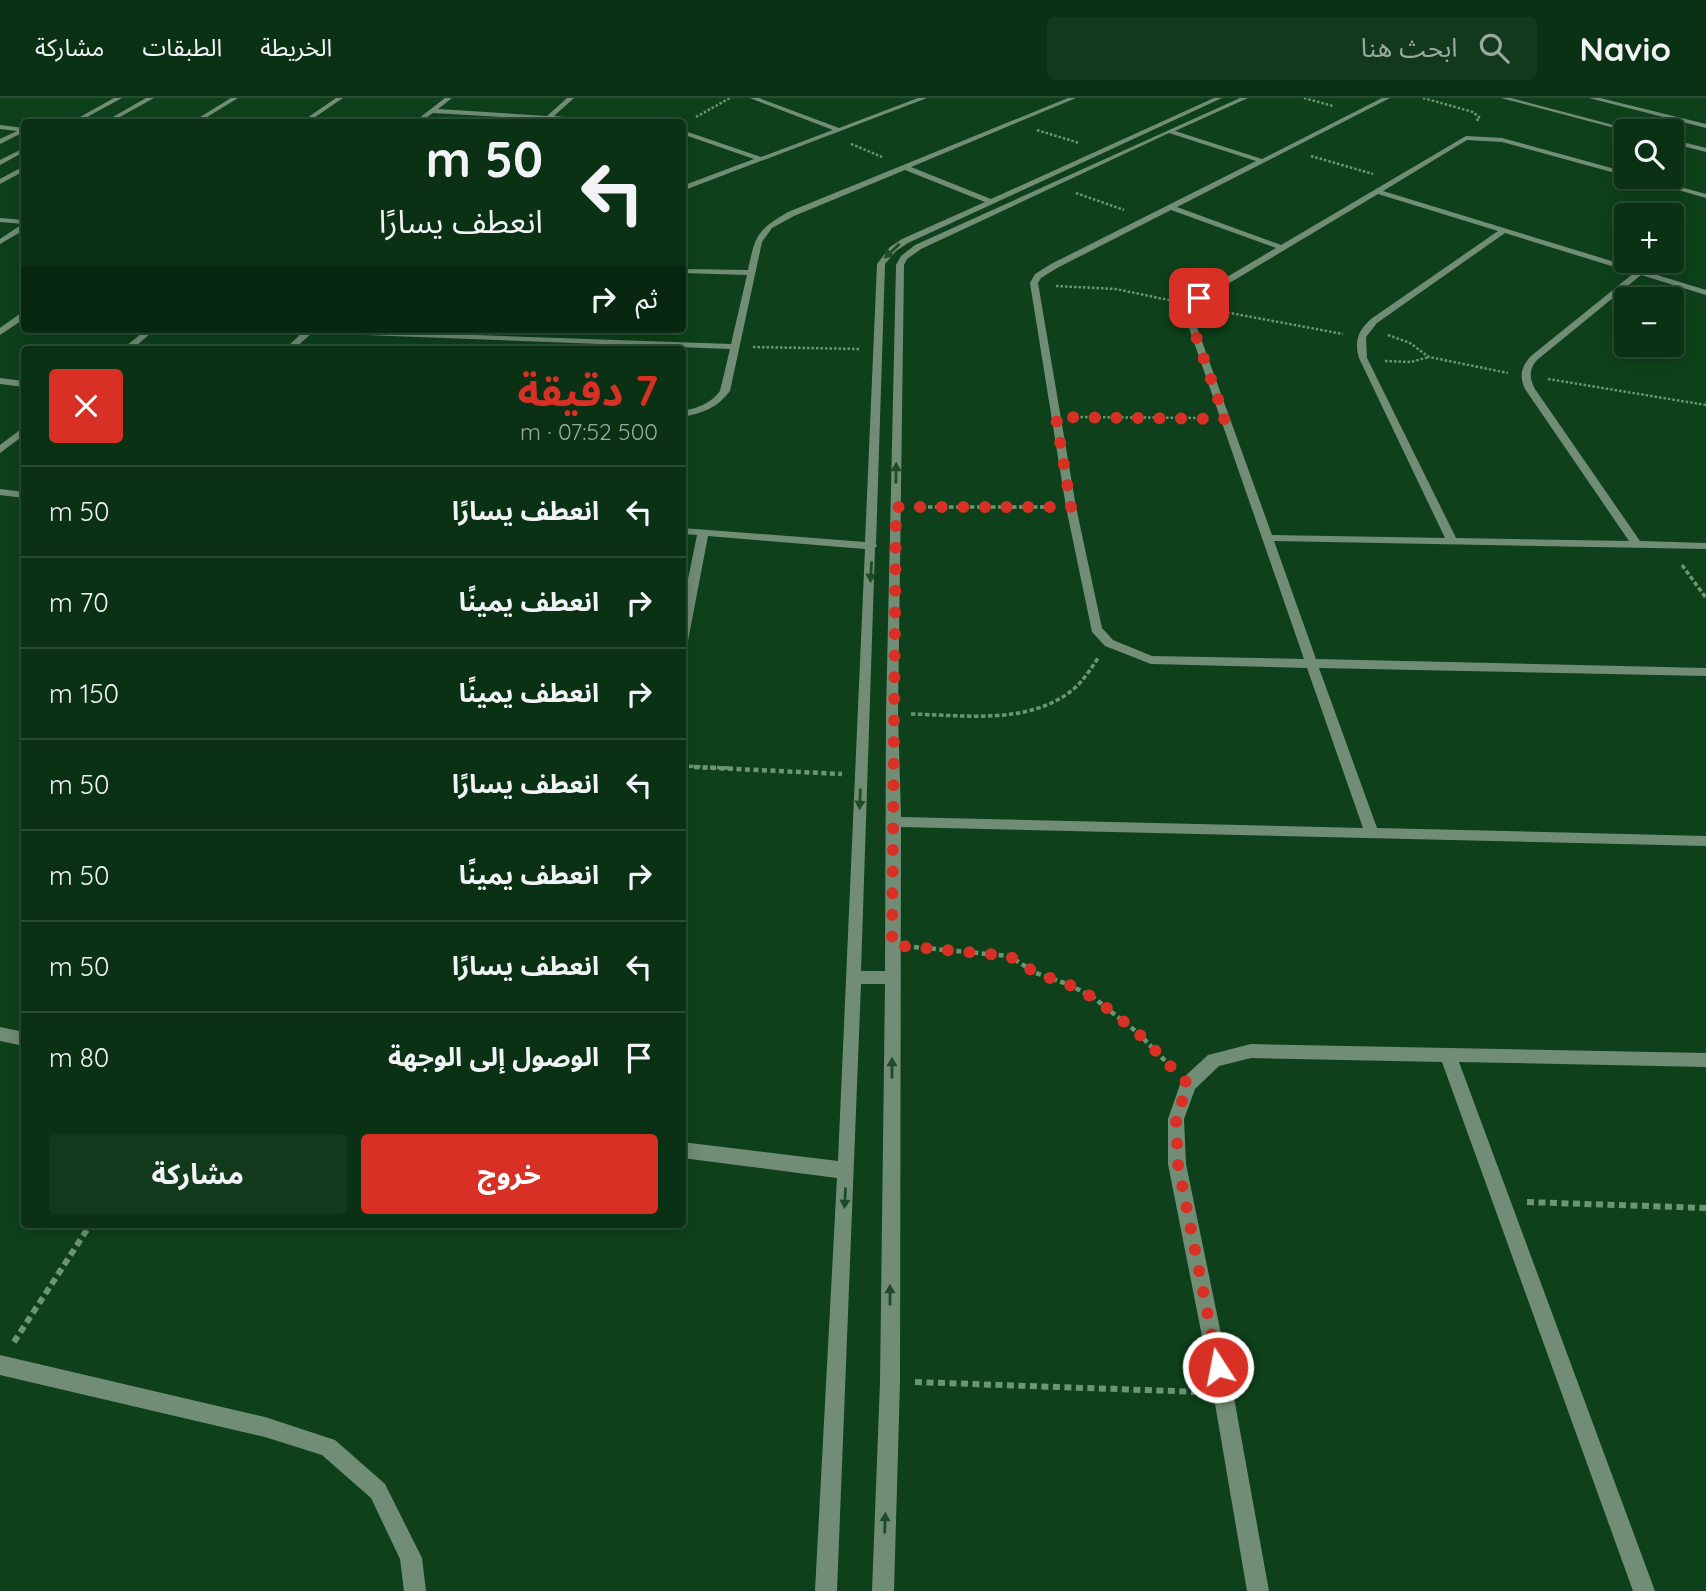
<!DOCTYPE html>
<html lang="ar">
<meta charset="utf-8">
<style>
:root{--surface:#0a3114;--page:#13391d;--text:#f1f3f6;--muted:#99a9a0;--line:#2a4c34;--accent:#d93025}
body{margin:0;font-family:Quicksand,"Noto Sans Arabic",sans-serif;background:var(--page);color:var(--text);direction:rtl;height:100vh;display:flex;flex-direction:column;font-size:26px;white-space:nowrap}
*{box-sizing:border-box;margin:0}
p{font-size:23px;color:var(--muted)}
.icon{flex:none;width:38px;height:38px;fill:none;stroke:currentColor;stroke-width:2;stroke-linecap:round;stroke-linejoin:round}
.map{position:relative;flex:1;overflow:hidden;direction:ltr}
.drawer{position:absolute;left:21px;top:248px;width:665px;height:882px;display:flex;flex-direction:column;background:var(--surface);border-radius:7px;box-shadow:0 4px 18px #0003,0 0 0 2px var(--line);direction:rtl}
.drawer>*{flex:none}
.hud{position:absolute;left:21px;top:21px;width:665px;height:214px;border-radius:7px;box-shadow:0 4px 18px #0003,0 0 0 2px var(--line);direction:rtl;background:#0a3114;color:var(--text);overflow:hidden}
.fabs{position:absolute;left:1614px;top:21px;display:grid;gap:14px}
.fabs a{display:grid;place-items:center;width:70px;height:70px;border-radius:7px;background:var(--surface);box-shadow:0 4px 18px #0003,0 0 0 2px var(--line);font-size:35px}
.pin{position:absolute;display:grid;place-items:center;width:60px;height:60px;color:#fff;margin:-30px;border-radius:14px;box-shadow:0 4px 10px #0006}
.me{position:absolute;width:77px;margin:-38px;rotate:349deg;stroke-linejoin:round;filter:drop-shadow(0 0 5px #0008)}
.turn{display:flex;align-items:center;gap:24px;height:147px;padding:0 28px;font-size:32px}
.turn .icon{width:91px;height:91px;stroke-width:2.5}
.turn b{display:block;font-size:49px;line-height:60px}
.then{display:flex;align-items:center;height:66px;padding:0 28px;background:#0003;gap:14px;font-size:26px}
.round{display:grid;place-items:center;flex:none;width:74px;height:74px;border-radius:7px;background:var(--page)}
.overview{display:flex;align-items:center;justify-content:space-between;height:119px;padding:0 28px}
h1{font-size:42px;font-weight:700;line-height:52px;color:var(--accent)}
.cta{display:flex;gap:14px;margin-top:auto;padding:14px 28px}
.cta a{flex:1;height:80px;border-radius:7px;background:var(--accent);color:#fff;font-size:28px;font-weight:700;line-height:80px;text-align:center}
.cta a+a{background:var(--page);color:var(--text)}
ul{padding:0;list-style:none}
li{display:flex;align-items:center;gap:21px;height:91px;padding:0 28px;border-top:2px solid var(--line)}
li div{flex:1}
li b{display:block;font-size:26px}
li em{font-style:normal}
header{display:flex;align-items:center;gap:42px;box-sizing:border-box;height:98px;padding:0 35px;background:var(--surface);border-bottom:2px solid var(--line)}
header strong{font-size:33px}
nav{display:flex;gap:38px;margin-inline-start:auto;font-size:24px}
.search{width:490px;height:63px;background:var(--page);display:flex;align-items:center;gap:18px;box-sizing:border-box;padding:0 24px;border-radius:7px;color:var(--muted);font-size:26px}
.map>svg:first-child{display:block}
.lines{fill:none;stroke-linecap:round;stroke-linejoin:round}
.path-far3{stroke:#6c9574;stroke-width:2.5;stroke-dasharray:2.5 2;stroke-linecap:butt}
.path-far2{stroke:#6c9574;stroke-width:3.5;stroke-dasharray:4.5 2.5;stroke-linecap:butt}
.path-far1{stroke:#6c9574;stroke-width:4.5;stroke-dasharray:5 3.5;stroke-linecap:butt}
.path{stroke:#6c9574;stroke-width:6;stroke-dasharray:7 4.5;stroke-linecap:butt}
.street{fill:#728d75;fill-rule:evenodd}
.oneway{fill:#1d4c28}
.route{stroke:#d93025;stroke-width:12;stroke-dasharray:0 21.6}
</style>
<header>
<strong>Navio</strong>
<div class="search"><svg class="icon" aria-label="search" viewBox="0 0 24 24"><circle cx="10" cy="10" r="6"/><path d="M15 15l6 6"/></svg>ابحث هنا</div>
<nav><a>الخريطة</a><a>الطبقات</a><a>مشاركة</a></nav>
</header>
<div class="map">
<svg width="1706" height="1493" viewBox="0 0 1706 1493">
<rect width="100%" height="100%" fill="#0e411b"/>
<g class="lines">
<path class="path-far3" d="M1304,0L1333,8
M1423,0L1473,14L1480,20L1476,23
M696,19L730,0
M1037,32L1079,45
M851,46L882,59
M1311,58L1373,76
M1076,95L1124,112
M1056,188L1116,191L1178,204
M1214,212L1343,236
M1388,237L1410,245L1429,259L1508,275
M753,249L859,251
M1385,263L1411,264L1429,259
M1548,281L1706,307
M1076,319L1207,320"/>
<path class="path-far2" d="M914,409H1053
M1682,467L1706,500
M911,616C963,617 1026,627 1070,594C1082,585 1090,572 1098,560
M682,668L729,670"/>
<path class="path-far1" d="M694,669L842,676
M914,849L1009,858L1036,875L1070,887L1094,900L1138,935L1172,970"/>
<path class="path" d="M1527,1104L1706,1110
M14,1244L90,1127
M915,1284L1200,1294"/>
<path class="street" d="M114,0H122L78,24H71Z
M146,0H154L111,24H104Z
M231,0H238L199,24H192Z
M336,0H343L308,24H301Z
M445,0H452L438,11L547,18L567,0H574L554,18L617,24H590L433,15L420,24H414Z
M750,0H759L839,30L918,0H927L682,93V88L754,61L682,36V32L761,59L833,32Z
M1068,0H1076L911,69L991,101L1214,0H1222L908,145L896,153L885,166L876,446L877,448L875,450L861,873H885L886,616L896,167L901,158L915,147L1240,0H1248L1175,33L1262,61L1382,0H1390L1177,109L1281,147L1466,38L1502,40L1626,74V78L1502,44L1467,42L1383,93L1706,192V197L1641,177L1537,262C1529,271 1529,280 1535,291L1640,443L1706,445V451L1274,443L1316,561L1706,570V578L1319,570L1377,730L1706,738V748L901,729L900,1284L894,1493H872L880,1284L885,886H861L837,1493H815L837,1080L682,1060V1044L838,1063L865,451L708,438L688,543L682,547V510L697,437L682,436V430L865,444L877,166L890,149L902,141L985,104L905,72L794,118L772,130L762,144L730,293C717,310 703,315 682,319V313C698,310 710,306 720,293L730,251L312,235L293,252H284L306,231L731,246L747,177L682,175V171L748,172C755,138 757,132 788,114ZM1169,35L1256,63L1051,166L1035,176L1030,185L1066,409L1092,534L1105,548L1151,566L1307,570L1363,730L901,719L898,616L904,167L907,161L921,151ZM1378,96L1498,133L1371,221C1358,233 1354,243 1359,260L1445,440L1272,437L1195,224L1197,209L1211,196ZM1171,112L1276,150L1205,192L1189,208L1187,224L1304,561L1152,558L1113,542L1102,530L1076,409L1038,185L1041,180L1057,170ZM1505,135L1634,175L1531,258C1521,269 1519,278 1525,291L1629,443L1456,440L1367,260L1366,239L1377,225Z
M1501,0H1511L1636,33H1626Z
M1589,0H1600L1706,26V30Z
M0,27L24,30V34L0,46V41L17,33L0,31Z
M1671,41L1706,50V54L1671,45Z
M24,50V54L0,67V62Z
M24,68V73L0,86V81Z
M1633,79H1644L1706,96V100Z
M0,120L24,122V126L0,124Z
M21,127H24V132L0,146V141Z
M21,215H24V221L0,237V230Z
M147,231H156L131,252H121Z
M0,280L24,283V289L0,286Z
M24,329V337L0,355V347Z
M0,391L24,394V400L0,397Z
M0,929L24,934V948L0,943Z
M1251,946L1706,955V969L1459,964L1655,1493H1633L1442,964L1251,960L1219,968L1195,991L1184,1021L1186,1066L1233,1294L1269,1493H1247L1213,1294L1168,1066V1021L1182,981L1208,957Z
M0,1257L265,1319L335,1342L385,1386L422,1460L426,1493H404L400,1461L371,1400L322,1357L265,1339L0,1277Z"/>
</g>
<defs><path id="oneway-solid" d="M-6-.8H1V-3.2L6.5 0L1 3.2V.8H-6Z" transform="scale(1.75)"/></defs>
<g class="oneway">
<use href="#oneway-solid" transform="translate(892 153) rotate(137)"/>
<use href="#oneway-solid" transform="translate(896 375) rotate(-89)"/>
<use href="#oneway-solid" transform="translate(871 474) rotate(93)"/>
<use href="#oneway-solid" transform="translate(860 701) rotate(92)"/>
<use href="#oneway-solid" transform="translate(892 970) rotate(-90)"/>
<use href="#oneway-solid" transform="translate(845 1100) rotate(93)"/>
<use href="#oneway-solid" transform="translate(890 1197) rotate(-90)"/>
<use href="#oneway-solid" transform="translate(885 1425) rotate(-88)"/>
</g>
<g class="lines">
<path class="route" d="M1199,200L1193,208L1191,224L1225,321L1056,319L1071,409H896L892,847L1009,858L1036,875L1070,887L1094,900L1138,935L1188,986L1176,1021L1178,1066L1218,1269"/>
</g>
</svg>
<div class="fabs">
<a><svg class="icon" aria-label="search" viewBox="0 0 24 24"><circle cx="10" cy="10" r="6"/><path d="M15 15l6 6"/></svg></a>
<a>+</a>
<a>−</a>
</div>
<div class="pin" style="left:1199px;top:200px;background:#d93025"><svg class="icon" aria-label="arrive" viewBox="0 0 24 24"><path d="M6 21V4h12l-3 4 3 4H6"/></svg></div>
<svg class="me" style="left:1218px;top:1269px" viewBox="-20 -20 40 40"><circle r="17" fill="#d93025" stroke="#fff" stroke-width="3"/><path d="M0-11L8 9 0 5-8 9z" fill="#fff"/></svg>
<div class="hud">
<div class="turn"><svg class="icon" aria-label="left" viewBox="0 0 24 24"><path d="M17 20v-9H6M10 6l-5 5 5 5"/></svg><div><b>50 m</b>انعطف يسارًا</div></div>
<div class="then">ثم<svg class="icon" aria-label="right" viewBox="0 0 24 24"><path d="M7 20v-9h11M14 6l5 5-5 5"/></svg></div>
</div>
<section class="drawer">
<div class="overview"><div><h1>7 دقيقة</h1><p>500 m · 07:52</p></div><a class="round" style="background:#d93025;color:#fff"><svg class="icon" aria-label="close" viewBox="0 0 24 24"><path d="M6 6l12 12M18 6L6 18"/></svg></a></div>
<ul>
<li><svg class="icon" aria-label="left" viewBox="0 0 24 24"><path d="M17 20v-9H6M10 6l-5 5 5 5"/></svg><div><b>انعطف يسارًا</b></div><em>50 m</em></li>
<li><svg class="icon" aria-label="right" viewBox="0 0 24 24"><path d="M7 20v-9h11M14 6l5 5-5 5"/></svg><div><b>انعطف يمينًا</b></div><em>70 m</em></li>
<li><svg class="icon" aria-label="right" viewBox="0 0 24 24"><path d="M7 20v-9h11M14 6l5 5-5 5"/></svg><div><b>انعطف يمينًا</b></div><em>150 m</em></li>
<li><svg class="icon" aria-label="left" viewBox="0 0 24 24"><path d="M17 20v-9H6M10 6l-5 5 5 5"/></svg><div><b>انعطف يسارًا</b></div><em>50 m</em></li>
<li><svg class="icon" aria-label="right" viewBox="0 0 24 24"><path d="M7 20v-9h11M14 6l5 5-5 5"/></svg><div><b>انعطف يمينًا</b></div><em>50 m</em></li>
<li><svg class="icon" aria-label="left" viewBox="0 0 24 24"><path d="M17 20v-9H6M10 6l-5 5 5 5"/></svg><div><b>انعطف يسارًا</b></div><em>50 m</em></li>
<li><svg class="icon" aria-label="arrive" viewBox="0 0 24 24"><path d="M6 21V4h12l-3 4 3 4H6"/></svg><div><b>الوصول إلى الوجهة</b></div><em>80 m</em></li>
</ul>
<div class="cta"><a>خروج</a><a>مشاركة</a></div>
</section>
</div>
